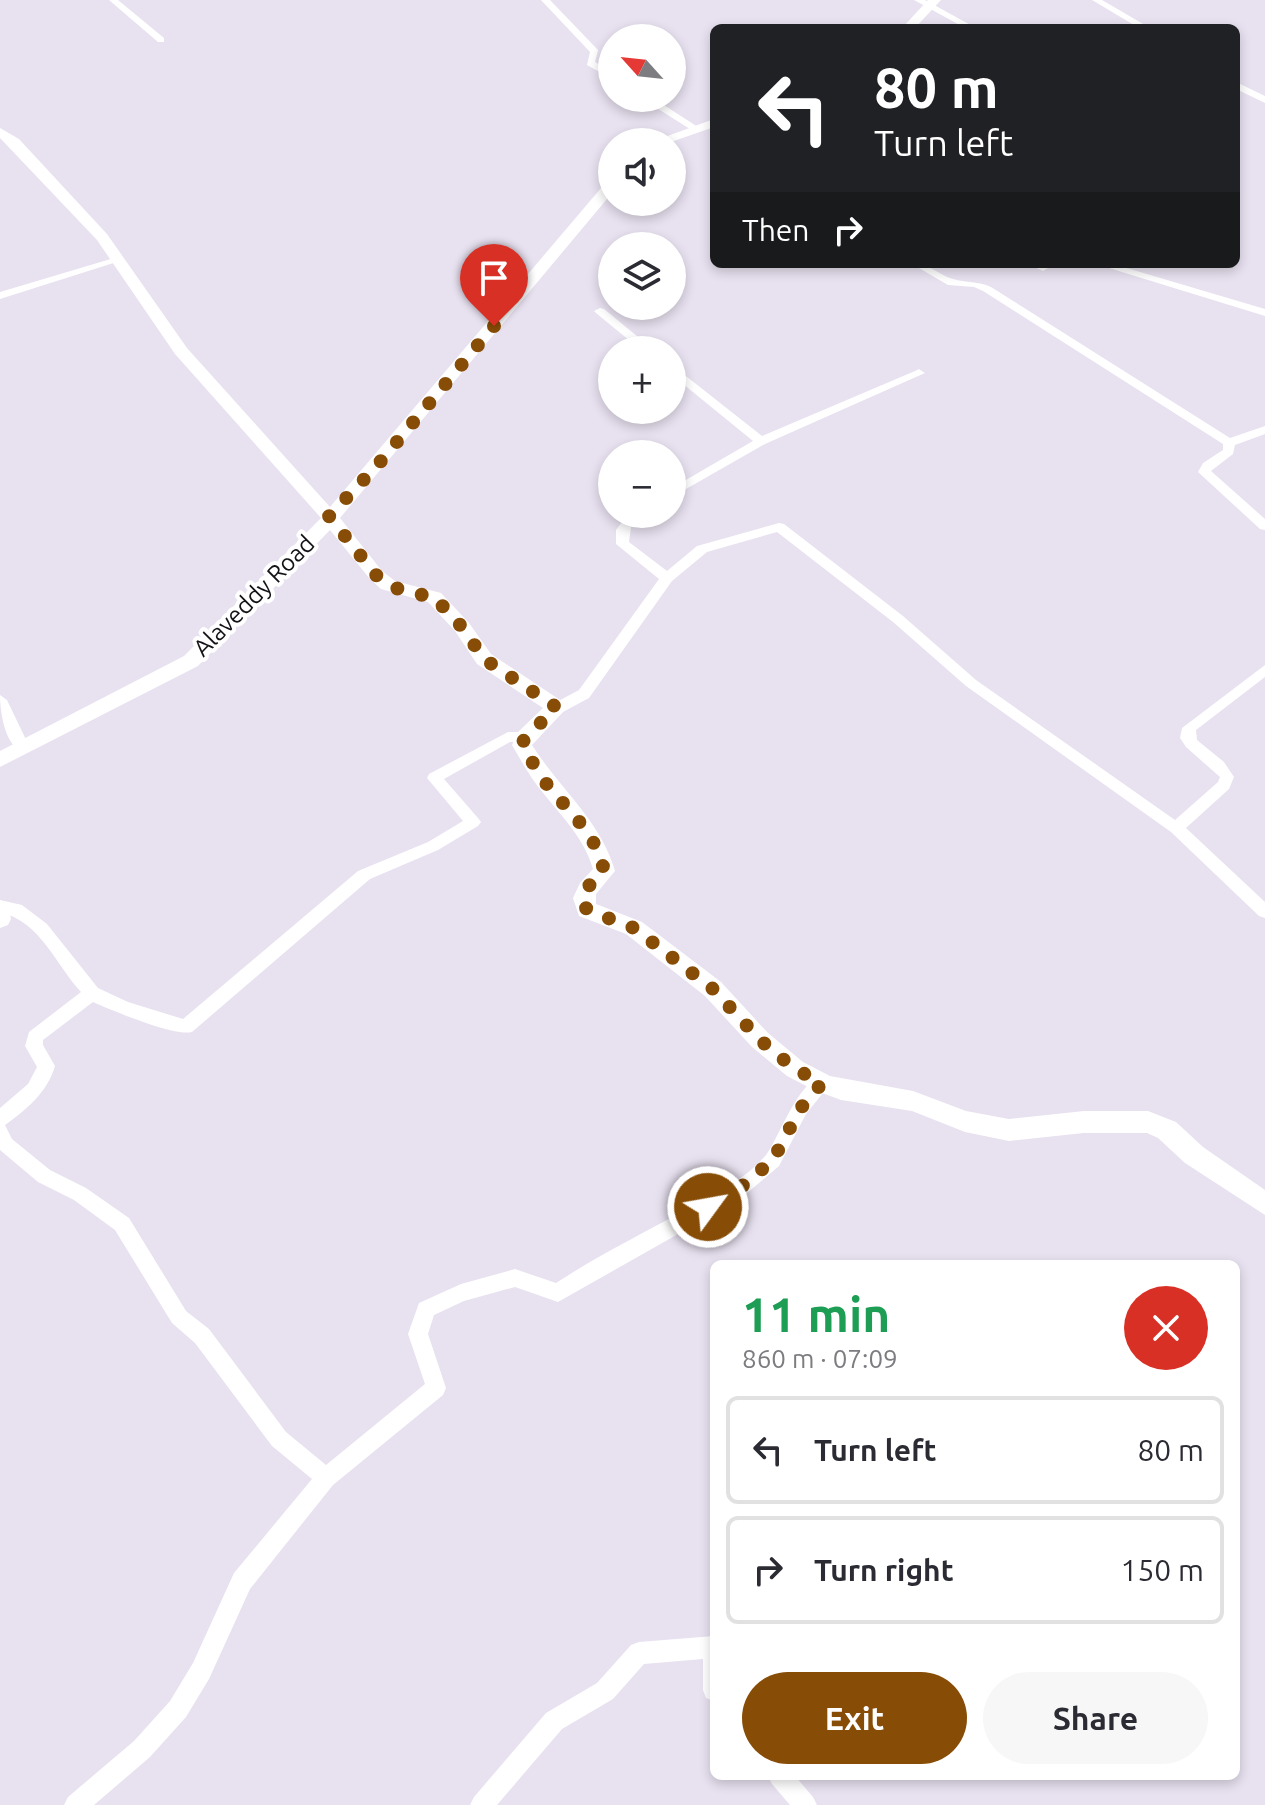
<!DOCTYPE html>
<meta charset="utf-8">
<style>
:root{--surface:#fff;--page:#f7f7f7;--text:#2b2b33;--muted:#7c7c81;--line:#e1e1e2;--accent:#874c05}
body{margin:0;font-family:Ubuntu,sans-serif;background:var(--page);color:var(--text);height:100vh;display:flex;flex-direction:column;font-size:30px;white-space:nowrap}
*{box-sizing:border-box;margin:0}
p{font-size:26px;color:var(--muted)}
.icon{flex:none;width:44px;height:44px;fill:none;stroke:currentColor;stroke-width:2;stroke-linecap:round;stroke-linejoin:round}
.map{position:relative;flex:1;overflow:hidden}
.sheet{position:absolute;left:710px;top:1260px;width:530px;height:520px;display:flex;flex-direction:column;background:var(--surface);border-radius:12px;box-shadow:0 4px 12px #0003}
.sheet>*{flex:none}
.banner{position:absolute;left:710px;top:24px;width:530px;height:244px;border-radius:12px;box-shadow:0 4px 12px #0003;background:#202124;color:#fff;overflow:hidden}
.needle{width:52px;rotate:297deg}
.tools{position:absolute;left:598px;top:24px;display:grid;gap:16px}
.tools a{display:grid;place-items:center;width:88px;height:88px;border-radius:50%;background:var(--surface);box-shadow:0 4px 12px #0003;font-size:40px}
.pin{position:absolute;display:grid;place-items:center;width:68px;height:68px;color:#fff;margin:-82px -34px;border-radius:50% 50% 50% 0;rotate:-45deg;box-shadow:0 0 8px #0007}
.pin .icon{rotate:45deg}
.me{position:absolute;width:88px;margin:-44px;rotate:58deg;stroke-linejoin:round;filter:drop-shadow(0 0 6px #0008)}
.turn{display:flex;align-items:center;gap:28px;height:168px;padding:0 32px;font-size:36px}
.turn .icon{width:104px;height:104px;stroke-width:2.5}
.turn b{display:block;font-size:56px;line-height:68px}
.then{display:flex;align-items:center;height:76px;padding:0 32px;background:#0003;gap:16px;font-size:30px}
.round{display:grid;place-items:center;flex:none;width:84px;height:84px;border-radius:42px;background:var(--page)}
.head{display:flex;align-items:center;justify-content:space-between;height:136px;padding:0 32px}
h1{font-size:48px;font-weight:700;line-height:60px;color:#1e9e55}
.primary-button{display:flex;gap:16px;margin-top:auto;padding:16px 32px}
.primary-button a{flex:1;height:92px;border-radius:48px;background:var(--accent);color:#fff;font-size:32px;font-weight:700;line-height:92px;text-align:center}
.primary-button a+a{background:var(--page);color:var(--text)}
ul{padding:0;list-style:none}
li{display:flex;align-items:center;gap:24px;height:108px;margin:0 16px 12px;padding:0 16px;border:4px solid var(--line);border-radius:12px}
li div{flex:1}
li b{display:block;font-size:30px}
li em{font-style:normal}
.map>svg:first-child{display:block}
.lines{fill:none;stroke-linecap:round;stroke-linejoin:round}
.street{fill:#fff;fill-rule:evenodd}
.secondary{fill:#fff;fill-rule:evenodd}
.route{stroke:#874c05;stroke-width:14;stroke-dasharray:0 25.2}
.labels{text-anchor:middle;stroke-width:8;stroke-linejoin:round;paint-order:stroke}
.far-street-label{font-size:24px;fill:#141217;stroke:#fff}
</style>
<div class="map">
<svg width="1265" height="1805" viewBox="0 0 1265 1805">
<rect width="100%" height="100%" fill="#e8e1f0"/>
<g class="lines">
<path class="street" d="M109,0H118L164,38V42H158Z
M541,0H550L598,50L595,62L612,72V79L587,65L590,52Z
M914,0H925L976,28H965Z
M1092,0H1102L1150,28H1139Z
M1236,82L1265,96V103L1236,89Z
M641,98H653L701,129L693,131Z
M114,258L123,260L0,299V292Z
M912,264C932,264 936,274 953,279C966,283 978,281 991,287L1230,438L1265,426V434L1235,445L1233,454L1211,471L1265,519V530L1260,529L1198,472L1203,463L1223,450V444L983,291L974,287L948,285Z
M1028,264H1043L1048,268L1043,271Z
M1096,264H1113L1265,309V316Z
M600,308L604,309L654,350H641L596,313L594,311Z
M672,365L762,436L915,371L919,369L925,373L765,444L672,497V488L753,441L672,375Z
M628,514H642L631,527L629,542L667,571L697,546L779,523L784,524L903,616L976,680L1175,820L1218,782L1220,777L1186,747L1180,738L1182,728L1265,665V677L1196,730L1197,740L1224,762L1234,777L1229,789L1186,828L1265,902V918L1259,916L1171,832L966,686L893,622L777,532L707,552L672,581L589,698L561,713H551L549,709L551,705L579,690L659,579L616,544V530Z
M0,695L7,700L30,748L28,752L23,753C5,745 0,713 0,695Z
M508,732H525L532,737L525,742H510L444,779L478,818L481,822L478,826L438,850L370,879L192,1032C175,1037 111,1010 93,1002L43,1040V1045L55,1066C47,1093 26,1110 5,1125L12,1139L50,1170L86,1188L129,1218L186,1311L209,1329L286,1432L326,1465L425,1384L408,1334L419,1303L461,1284L515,1269L556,1283C597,1256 642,1234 685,1210C713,1195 745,1180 766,1155C779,1139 802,1069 828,1078L831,1083L806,1114L779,1166L740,1199L558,1302L515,1287L464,1301L434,1315L428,1334L446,1388L443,1395L333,1485L250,1589L209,1679L186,1717L150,1757L94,1805H64L68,1797L134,1741L170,1701L193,1663L234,1573L312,1479L272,1446L195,1343L172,1323L115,1230L74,1200L38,1182L0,1150V1108L28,1084L37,1067L25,1046L29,1032L81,992C55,964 41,922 0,912V900L22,905L47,924L98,988L128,1002L183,1019L358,871L428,842L463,821L427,778L429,774Z
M714,1636V1701L706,1698L703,1690V1659L644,1664L613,1699L562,1729L497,1805H470L474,1797L546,1713L597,1683L631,1645L639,1642Z
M768,1776H795L813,1797L817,1805H790L772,1784Z"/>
<path class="secondary" d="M928,0H941L915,28H902Z
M714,119V127L671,142H651Z
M0,128L19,139L107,234L187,348L330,507L607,181L612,180V193L340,518L382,571L395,581L441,593L469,623L491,654L563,702L566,707L563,712L532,745C559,788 601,821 615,871L596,894V904L642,922L721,982L768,1033L803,1062L830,1076L913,1091L966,1111L1009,1119L1084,1111H1148L1176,1122L1203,1147L1265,1190V1215L1185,1163L1158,1138L1147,1133H1084L1009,1141L965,1132L912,1111L841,1100L814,1090L787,1076L752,1047L705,996L626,934L579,916L573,898L580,883L593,869C584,838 563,818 544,794C531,779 522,762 512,745L518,732L543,708L477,664L455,631L428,602L381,589L370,579L330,530L198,666L0,767V751L184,656L321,518L175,354L97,240L0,138Z
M0,902L8,905L11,919L8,925L0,928Z"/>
</g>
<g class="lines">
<path class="route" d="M494,326L375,468L329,516L376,575L388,585L407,592L434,597L462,627L484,659L556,707V709L525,737L522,745C529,756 535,767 542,778C565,809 596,831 604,871C591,884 577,892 587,910L634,928L713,989L760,1040L795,1069L822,1083L800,1109L773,1160L734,1193L708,1207"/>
</g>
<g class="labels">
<g class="far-street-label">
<text transform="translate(254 596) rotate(-45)" y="8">Alaveddy Road</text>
</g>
</g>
</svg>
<div class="tools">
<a><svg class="needle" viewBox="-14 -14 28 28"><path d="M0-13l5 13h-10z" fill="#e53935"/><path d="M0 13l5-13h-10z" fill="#7c7c81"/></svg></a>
<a><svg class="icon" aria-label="sound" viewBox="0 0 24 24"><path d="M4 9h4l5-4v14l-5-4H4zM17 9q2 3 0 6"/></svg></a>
<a><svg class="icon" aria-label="layers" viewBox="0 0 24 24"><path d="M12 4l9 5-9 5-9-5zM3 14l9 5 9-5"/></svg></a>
<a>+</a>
<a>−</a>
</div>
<div class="pin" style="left:494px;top:326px;background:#d93025"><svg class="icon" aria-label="arrive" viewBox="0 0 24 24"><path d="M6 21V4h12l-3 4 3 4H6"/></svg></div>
<svg class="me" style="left:708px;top:1207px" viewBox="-20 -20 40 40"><circle r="17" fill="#874c05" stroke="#fff" stroke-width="3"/><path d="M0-11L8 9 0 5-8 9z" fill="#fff"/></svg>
<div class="banner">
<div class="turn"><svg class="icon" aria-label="left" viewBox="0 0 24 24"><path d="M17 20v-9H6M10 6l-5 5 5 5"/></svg><div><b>80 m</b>Turn left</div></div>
<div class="then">Then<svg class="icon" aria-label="right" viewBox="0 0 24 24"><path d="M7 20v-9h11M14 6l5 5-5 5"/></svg></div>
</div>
<section class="sheet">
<div class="head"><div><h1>11 min</h1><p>860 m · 07:09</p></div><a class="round" style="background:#d93025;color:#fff"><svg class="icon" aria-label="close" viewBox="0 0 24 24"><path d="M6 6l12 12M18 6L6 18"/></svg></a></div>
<ul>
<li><svg class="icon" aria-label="left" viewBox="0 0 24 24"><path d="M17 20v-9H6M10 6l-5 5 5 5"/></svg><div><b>Turn left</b></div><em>80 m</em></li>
<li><svg class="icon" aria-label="right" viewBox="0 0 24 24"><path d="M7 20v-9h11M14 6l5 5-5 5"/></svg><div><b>Turn right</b></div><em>150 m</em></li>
</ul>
<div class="primary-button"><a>Exit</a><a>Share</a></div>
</section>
</div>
